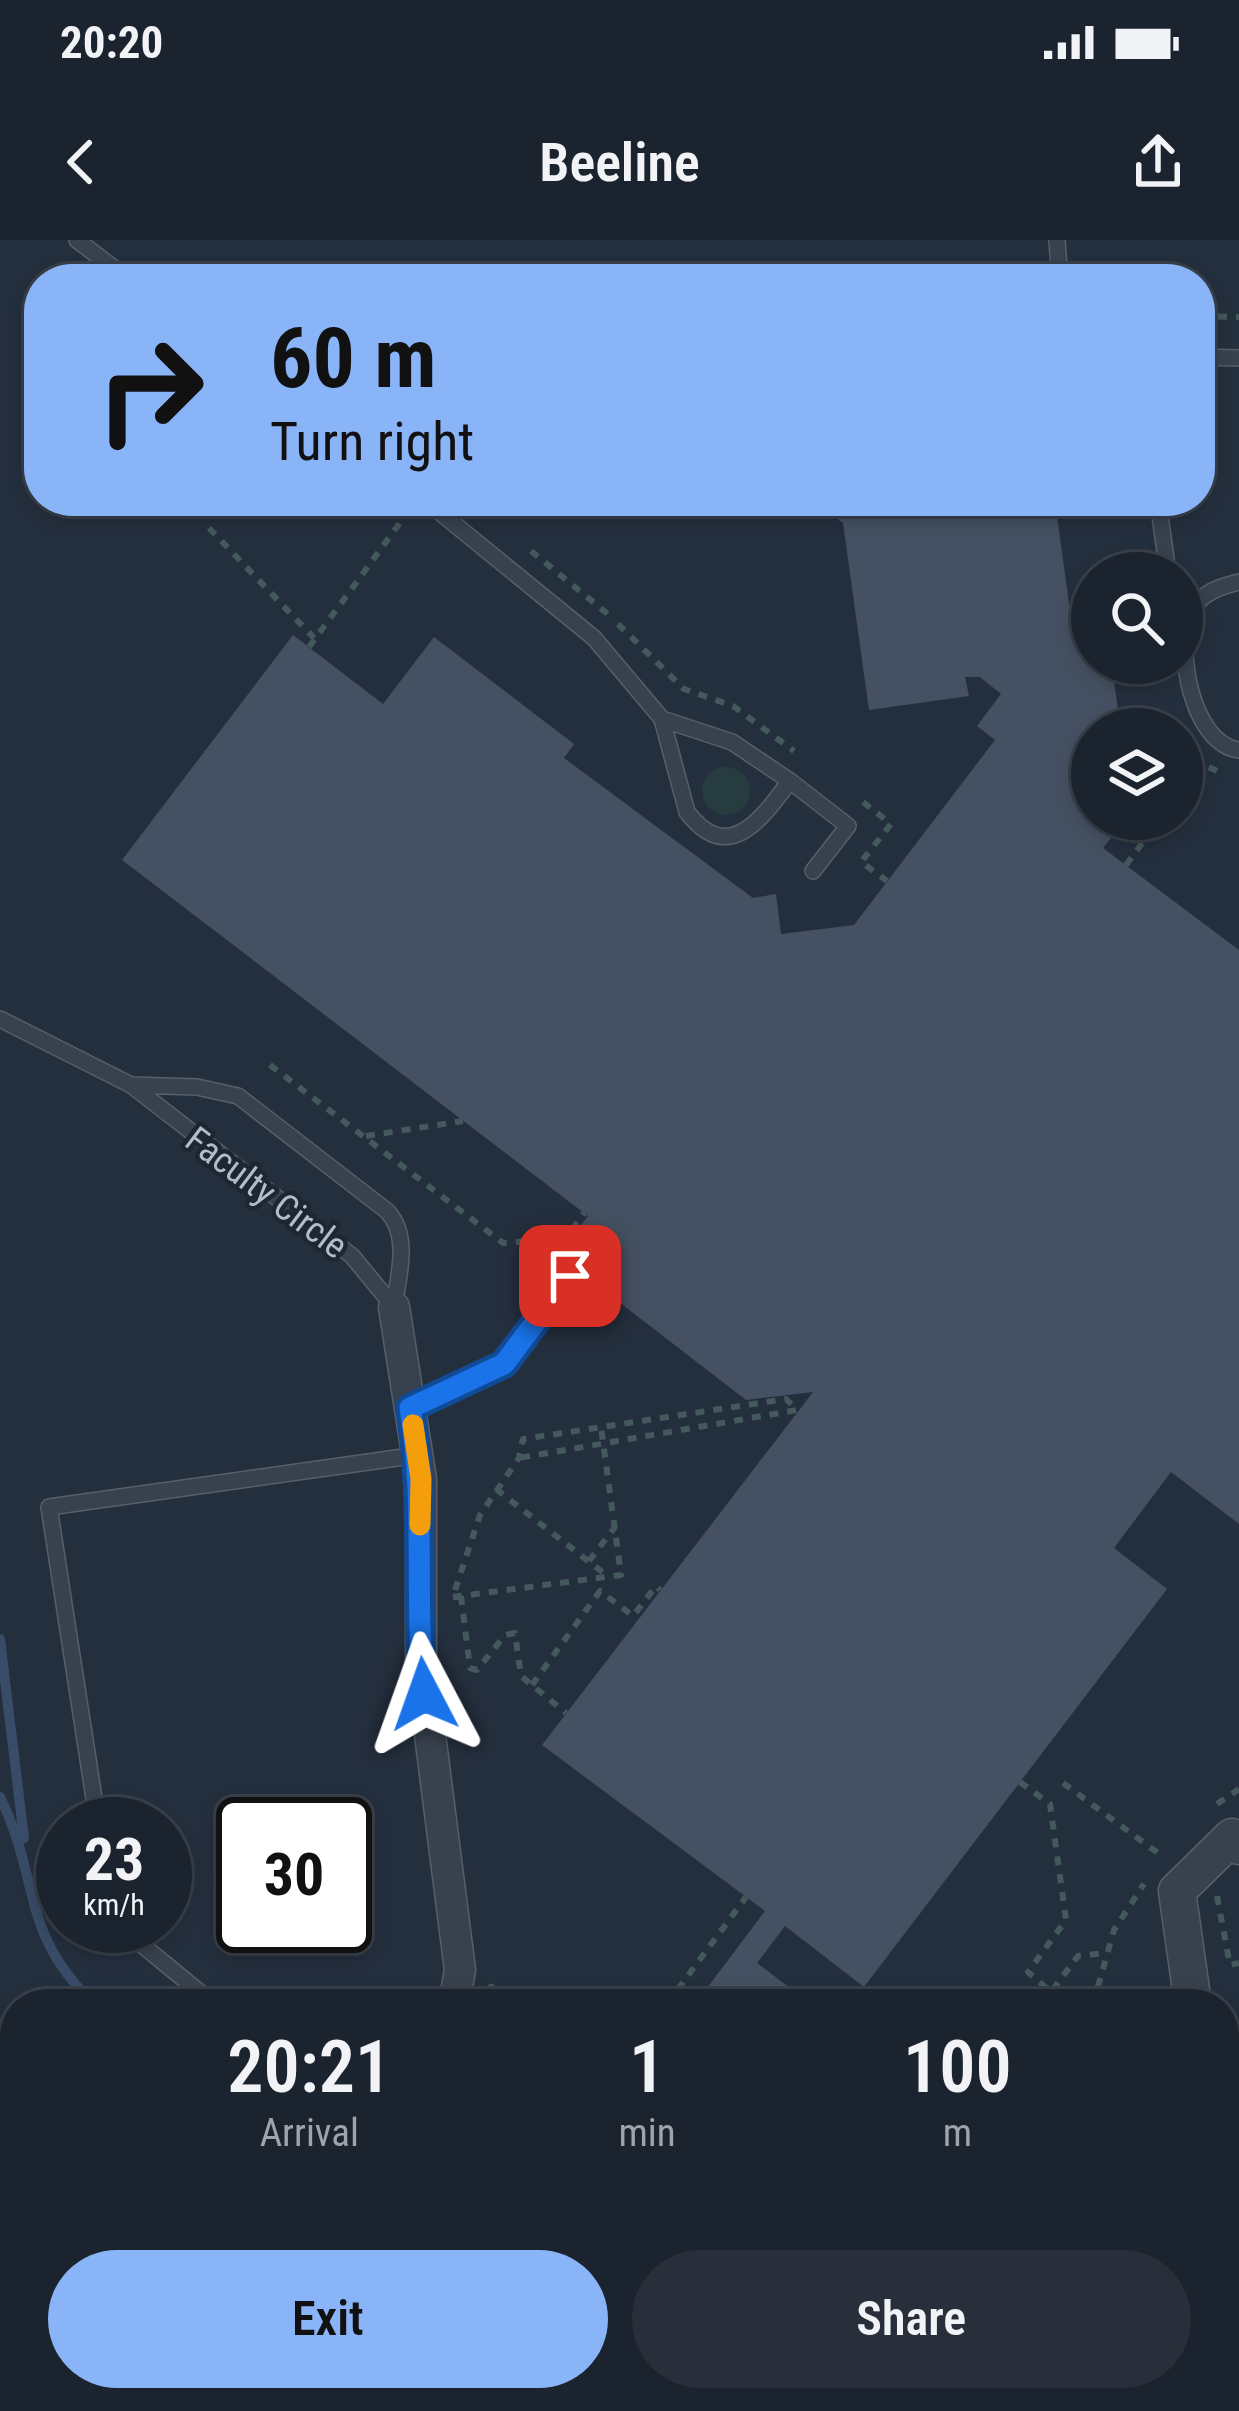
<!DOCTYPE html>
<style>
:root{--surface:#1b232e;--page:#282f3a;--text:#f1f3f6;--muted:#a0a4aa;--line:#39404a;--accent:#8ab4f8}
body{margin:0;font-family:"Roboto Condensed",sans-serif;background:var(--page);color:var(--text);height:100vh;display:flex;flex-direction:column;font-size:45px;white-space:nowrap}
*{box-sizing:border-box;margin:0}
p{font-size:39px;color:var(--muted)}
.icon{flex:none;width:66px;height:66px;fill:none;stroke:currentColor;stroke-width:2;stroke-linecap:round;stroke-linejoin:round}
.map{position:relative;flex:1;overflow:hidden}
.details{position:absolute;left:0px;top:1749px;width:1239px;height:423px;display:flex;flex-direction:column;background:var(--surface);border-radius:48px 48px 0 0;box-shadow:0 6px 18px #0003,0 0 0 3px var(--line)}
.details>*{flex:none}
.top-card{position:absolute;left:24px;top:24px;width:1191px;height:252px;border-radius:48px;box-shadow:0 6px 18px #0003,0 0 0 3px var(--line);background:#8ab4f8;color:#111;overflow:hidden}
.controls{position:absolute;left:1071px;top:312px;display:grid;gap:24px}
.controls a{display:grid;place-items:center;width:132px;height:132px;border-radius:50%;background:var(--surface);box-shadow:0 6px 18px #0003,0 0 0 3px var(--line);font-size:60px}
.speed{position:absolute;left:36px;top:1557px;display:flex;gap:24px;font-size:60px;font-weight:700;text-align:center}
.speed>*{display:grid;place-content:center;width:156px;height:156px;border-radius:50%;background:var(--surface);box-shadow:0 6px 18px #0003,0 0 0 3px var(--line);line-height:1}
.speed small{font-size:30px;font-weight:400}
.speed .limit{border:6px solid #111;border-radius:18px;background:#fff;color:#111}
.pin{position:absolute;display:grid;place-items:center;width:102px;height:102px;color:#fff;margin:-51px;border-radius:24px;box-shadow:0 6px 18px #0006}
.me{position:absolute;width:132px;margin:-66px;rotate:356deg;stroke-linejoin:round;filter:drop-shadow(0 0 9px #0008)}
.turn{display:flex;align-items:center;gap:42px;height:252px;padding:0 48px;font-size:54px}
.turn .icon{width:156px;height:156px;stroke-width:2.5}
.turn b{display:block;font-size:84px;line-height:102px}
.eta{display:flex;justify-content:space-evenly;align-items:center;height:204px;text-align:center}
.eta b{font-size:72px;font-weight:600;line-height:84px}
.button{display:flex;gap:24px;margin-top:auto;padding:24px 48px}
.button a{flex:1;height:138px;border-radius:72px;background:var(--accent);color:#111;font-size:48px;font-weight:600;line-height:138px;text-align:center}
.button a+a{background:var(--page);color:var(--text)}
.status{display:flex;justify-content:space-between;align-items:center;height:84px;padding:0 60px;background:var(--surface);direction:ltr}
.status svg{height:33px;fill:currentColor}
header{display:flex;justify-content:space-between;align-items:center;height:156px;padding:0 48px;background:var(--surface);font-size:54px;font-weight:600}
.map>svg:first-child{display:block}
.green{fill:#263c3f}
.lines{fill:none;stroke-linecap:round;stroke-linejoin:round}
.stream{stroke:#394c67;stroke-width:10}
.building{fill:#455162}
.service-casing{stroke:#565f6c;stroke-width:18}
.minor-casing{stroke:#565f6c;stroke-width:33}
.tertiary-casing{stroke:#565f6c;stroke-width:39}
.path{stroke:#44595c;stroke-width:6;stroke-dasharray:9 9;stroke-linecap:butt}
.service{stroke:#38414e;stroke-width:15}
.minor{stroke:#38414e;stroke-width:30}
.tertiary{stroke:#38414e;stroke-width:36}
.route-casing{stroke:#114b97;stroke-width:30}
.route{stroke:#1a73e8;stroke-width:21}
.slow{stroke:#f59e0b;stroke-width:21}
.labels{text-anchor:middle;stroke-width:9;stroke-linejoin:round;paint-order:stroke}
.street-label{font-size:36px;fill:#b4bcc9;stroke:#1d2633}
</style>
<div class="status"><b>20:20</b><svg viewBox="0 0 49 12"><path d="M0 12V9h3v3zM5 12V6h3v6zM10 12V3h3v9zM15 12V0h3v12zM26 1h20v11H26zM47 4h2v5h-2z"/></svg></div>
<header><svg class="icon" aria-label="back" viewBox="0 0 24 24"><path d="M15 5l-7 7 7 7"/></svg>Beeline<svg class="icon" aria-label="share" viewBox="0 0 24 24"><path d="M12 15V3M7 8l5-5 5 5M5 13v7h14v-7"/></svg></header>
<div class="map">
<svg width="1239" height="2171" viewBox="0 0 1239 2171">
<rect width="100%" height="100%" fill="#242f3e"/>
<path class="green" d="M702 551a24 24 0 1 1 48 0a24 24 0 1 1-48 0Z"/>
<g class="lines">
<path class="stream" d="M0,1399L24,1598
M0,1557C41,1641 20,1695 95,1764
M715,2157L727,2171"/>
</g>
<path class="building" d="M813,261H1055L1074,400L1092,414V423L1112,429L1121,489H1092V579H1126L1103,608L1239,710V1284L1171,1232L1114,1308L1167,1349L864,1747L785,1686L757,1723L811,1764H695L765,1671L542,1505L813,1152L746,1160L558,1015L588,976L122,620L293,395L383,464L434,397L574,504L564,518L753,658L776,654L781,694L854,685L995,500L977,486L1001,454L980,437H965L969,456L869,470L843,283Z
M406,2157H554L543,2171H395Z"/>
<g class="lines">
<g class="service-casing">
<path id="service" d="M77,0L128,39
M1057,0L1059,27
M1200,117L1239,118
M426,261L594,398L662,479L687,572C729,627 763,577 790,541L732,502L662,479
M1158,261L1168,333
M1239,342C1221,346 1200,353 1192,371C1174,408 1192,504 1239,510
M790,541L848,586L813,631
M0,779L131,845L352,1016L394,1067
M131,845L197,847L238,856L387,971C411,996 398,1037 394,1067
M411,1168L504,1124L570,1037
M98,1584L49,1267L418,1215
M119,1686L214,1764
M316,2157L334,2171
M244,2171L255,2157"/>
</g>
<g class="minor-casing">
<path id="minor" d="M394,1067L421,1239V1424L460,1730L454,1764
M143,2171L154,2157"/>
</g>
<g class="tertiary-casing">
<path id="tertiary" d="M1193,1764L1177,1651L1232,1597L1239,1606
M1224,1998L1239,2110"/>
</g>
<path class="path" d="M1200,76L1239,77
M487,277L484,269L496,261
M209,288L314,398
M531,311L609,375
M618,384L684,449L733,466L794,511
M1072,391L1092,388
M309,407L405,276
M1182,504L1201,524L1222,533
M1182,550L1201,524
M863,562L891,584L861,622L887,641
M1126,625L1160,579
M270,825L503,1003L540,1000L556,1012L584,973
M366,896L463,881
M496,1249L606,1335
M589,1321L615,1287
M455,1350L480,1275L519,1218L523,1199L786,1159L797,1170L519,1218
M461,1356L470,1428L477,1430L505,1395L515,1393L521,1436L566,1473
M453,1357L621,1335L601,1187
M532,1445L600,1351L633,1376L656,1346L660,1350
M1020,1542L1050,1564L1066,1680L1028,1732L1051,1752L1078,1716L1106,1713
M1063,1543L1162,1616
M1217,1564L1239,1549
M1217,1656L1230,1725L1239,1723
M491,1744L494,1764
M667,1764L746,1657
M1093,1764L1114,1690L1144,1644"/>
<use href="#service" class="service"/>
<use href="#minor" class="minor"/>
<use href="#tertiary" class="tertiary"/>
</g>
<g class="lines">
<g class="route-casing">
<path id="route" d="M424,1454C414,1358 426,1263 410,1168L504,1124L570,1036"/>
</g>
<use href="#route" class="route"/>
<path class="slow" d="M413,1185L421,1239L420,1285"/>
</g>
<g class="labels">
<g class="street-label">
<text transform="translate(267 952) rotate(37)" y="13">Faculty Circle</text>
</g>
</g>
</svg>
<div class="controls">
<a><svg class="icon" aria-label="search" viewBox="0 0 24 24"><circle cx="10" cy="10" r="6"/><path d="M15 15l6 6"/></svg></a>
<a><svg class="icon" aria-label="layers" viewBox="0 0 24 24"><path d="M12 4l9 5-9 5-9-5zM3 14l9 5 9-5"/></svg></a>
</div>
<div class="speed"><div>23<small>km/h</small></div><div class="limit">30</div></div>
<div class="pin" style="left:570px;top:1036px;background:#d93025"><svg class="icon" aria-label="arrive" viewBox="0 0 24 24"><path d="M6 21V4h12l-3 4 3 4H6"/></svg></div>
<svg class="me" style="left:424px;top:1454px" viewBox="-20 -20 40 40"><path d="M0-17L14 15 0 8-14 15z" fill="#1a73e8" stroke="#fff" stroke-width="4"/></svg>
<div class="top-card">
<div class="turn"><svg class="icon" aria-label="right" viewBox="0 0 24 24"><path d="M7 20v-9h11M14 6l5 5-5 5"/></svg><div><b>60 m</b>Turn right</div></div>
</div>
<section class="details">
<div class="eta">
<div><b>20:21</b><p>Arrival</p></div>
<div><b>1</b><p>min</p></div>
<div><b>100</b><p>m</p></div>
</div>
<div class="button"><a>Exit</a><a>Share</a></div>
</section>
</div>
